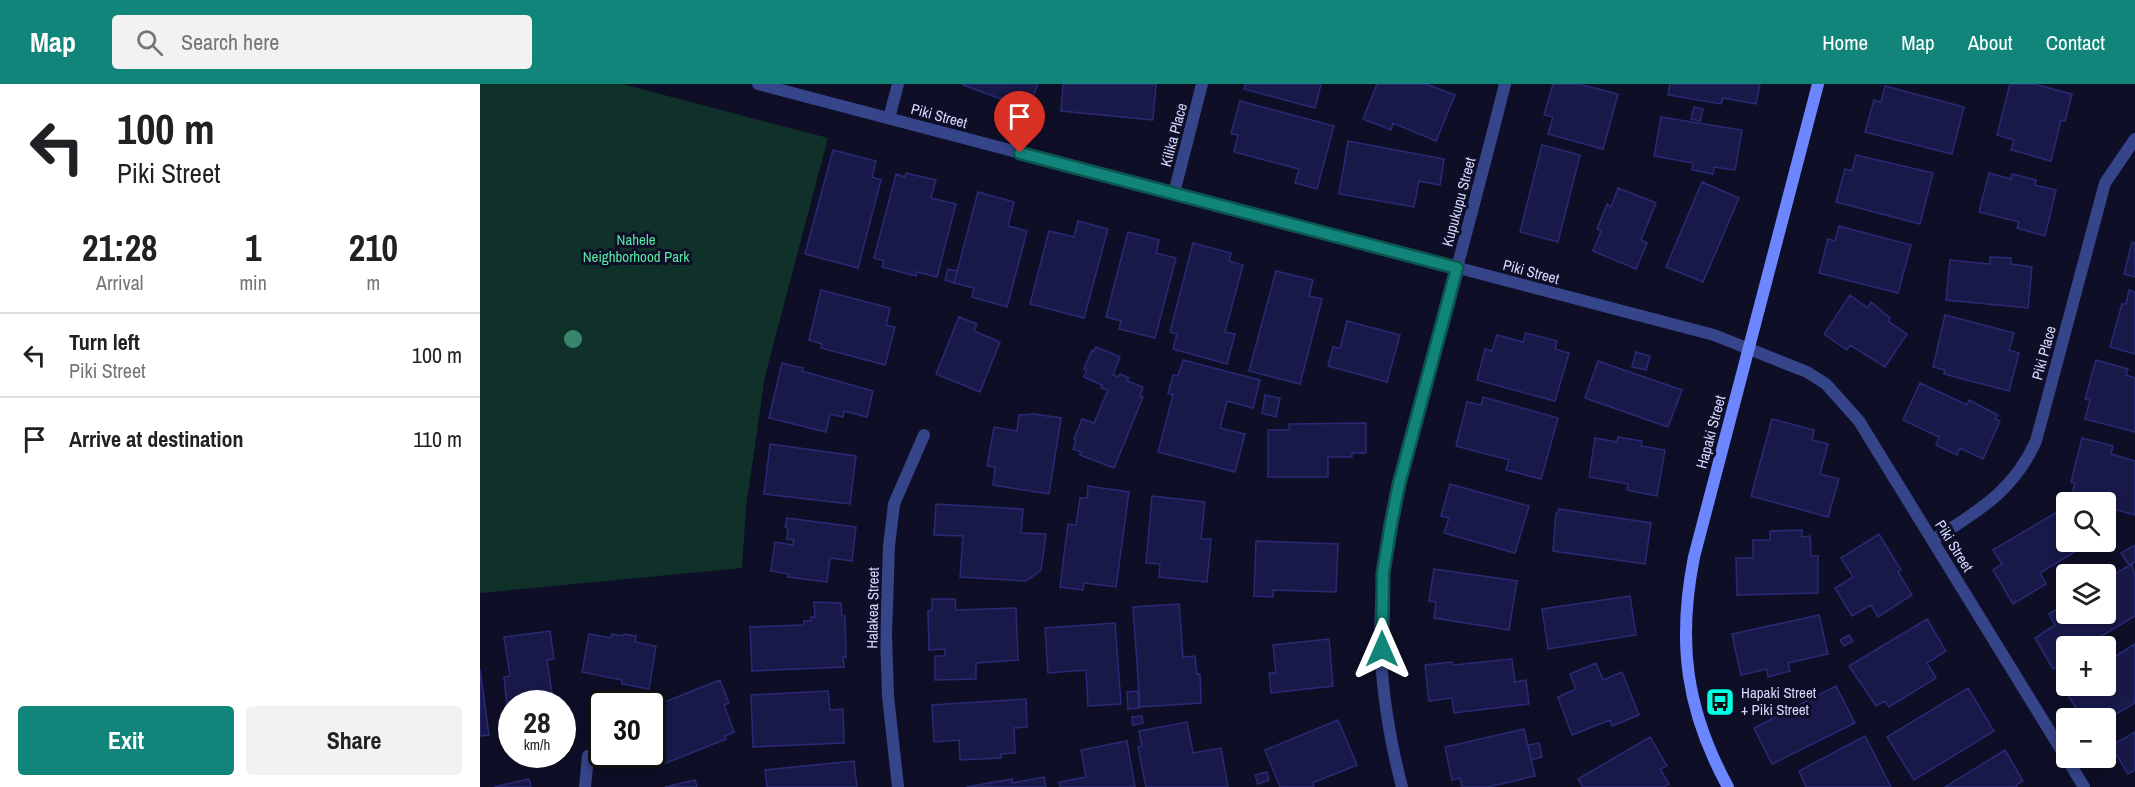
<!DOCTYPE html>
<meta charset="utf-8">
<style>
:root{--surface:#fff;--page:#f2f2f2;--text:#202124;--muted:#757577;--line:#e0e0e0;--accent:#12857a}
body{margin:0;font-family:"Archivo Narrow",sans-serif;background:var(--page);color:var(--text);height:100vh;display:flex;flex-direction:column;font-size:22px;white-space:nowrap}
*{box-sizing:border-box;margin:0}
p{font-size:20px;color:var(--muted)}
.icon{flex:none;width:33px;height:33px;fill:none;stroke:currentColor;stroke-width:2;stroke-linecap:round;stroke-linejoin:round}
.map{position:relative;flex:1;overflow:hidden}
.panel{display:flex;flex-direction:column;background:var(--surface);width:480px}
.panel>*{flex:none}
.banner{background:#fff;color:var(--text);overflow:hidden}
.buttons{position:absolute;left:1576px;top:408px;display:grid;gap:12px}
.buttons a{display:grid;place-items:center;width:60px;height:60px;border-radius:6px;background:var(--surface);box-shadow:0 3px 9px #0003;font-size:30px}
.speed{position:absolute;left:18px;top:606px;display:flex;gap:12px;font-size:30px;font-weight:700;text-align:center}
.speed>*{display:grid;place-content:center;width:78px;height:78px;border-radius:50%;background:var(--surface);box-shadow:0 3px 9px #0003;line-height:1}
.speed small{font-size:15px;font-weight:400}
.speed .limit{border:3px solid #111;border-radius:9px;background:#fff;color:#111}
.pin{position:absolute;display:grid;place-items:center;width:51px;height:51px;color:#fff;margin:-62px -26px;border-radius:50% 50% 50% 0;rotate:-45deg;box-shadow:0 0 6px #0007}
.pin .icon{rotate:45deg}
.me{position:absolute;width:66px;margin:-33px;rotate:0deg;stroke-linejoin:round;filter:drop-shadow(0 0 4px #0008)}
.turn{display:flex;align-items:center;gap:21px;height:126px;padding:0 18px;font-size:27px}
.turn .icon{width:78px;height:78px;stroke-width:2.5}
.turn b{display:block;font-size:42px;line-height:51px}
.eta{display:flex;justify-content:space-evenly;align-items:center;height:102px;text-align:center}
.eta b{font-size:36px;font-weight:700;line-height:42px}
.action{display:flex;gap:12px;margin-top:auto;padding:12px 18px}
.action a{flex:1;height:69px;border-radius:6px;background:var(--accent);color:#fff;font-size:24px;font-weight:700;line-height:69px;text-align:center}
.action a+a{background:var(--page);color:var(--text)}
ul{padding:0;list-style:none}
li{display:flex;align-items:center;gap:18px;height:84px;padding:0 18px;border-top:2px solid var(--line)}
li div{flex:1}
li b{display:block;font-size:22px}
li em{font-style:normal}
header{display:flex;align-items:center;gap:36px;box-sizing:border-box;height:84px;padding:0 30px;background:var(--accent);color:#fff}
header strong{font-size:28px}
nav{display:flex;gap:33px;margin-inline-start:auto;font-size:21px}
.search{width:420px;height:54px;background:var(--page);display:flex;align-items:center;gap:15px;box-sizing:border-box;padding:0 21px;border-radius:6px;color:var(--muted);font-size:22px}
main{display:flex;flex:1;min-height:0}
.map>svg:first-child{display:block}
.green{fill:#103129}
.building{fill:#191949;stroke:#292a76;stroke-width:1.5}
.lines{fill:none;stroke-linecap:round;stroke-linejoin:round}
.street{stroke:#364489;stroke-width:12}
.secondary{stroke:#6b86ff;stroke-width:12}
.tree{fill:#37866c}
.route-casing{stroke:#0c564f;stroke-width:15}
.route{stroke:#12857a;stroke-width:10}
.labels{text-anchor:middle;stroke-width:6;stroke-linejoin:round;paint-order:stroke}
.street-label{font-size:15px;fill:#d4d8ff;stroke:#0e0f27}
.park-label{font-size:15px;fill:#58e7a5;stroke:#0e0f27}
.poi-label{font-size:15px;fill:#d4d8ff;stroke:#0e0f27;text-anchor:start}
</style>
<header>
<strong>Map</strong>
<div class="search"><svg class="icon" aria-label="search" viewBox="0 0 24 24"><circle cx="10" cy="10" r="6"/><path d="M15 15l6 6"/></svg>Search here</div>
<nav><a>Home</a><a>Map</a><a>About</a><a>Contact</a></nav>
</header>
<main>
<section class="panel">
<div class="banner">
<div class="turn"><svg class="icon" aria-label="left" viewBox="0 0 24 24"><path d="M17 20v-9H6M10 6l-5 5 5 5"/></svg><div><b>100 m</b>Piki Street</div></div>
</div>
<div class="eta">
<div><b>21:28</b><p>Arrival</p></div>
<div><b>1</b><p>min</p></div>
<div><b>210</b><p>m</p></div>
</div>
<ul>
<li><svg class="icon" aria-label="left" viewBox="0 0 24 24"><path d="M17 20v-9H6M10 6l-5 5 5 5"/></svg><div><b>Turn left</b><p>Piki Street</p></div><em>100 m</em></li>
<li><svg class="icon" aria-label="arrive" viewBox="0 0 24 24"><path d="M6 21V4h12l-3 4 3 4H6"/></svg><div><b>Arrive at destination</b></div><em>110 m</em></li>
</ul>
<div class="action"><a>Exit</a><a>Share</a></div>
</section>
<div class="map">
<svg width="1655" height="703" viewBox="0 0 1655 703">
<rect width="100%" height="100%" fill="#0e0f27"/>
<path class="green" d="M0,0H142L348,54L285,292L266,423L262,484L0,509Z"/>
<path class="building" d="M481,0H558L550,21L544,19L542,23Z
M583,0H676L673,36L581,27Z
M765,0H841L835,24L764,5Z
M897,0H946L975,11L956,57L913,39L911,46L883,35Z
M1073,0H1099L1138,10L1123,65L1068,50L1073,33L1064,31Z
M1190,0H1280L1276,20L1243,14L1241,20L1188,11Z
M1530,0H1554L1592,10L1585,37L1581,36L1571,77L1531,66L1534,56L1517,51Z
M1405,2L1484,23L1472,70L1385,48L1394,16L1401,18Z
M760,17L854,42L837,105L815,99L819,85L754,68L758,51L751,50Z
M1214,23L1223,25L1220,37L1211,35Z
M1181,33L1262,46L1255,86L1234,83L1233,90L1212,86L1213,79L1174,72Z
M868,57L964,75L960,101L939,97L934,123L859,110Z
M1062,61L1100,71L1078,158L1040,148Z
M353,66L396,77L392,93L401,96L378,184L325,170Z
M1376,71L1453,89L1440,140L1356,118L1365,85L1372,87Z
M426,89L456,96L451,114L476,120L457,193L437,188L436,192L402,183L404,177L394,174L416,90L425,93Z
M1509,89L1531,95L1532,90L1556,96L1555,101L1576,106L1565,152L1537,144L1539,138L1499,128Z
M1222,98L1259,114L1223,198L1186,183Z
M1138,104L1176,119L1161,156L1167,159L1156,185L1113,167L1121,147L1117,145L1127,120L1131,123Z
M498,108L534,118L528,142L547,147L527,223L492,213L494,204L474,199Z
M598,137L628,145L604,234L550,220L569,147L594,153Z
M1359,142L1431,161L1418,209L1339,189L1348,155L1355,157Z
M648,148L679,156L676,169L696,174L675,254L639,245L641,237L626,233Z
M1652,158L1655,159V193L1644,190Z
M713,159L751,169L749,177L763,181L745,248L755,250L747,280L693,265L697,250L690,248Z
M1510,173L1531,174V180L1552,183L1548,224L1466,216L1470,176L1510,180Z
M468,185L477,187L474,199L465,196Z
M796,187L833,196L829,212L842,215L820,300L769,287Z
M341,206L410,224L406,241L415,243L405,281L341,264L342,260L329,256Z
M1649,206L1655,208V270L1630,263L1642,220H1646Z
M1370,211L1388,224L1391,218L1410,234L1408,237L1427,250L1405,283L1370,261L1367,266L1344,250Z
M1465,231L1534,249L1529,266L1539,269L1529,307L1464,290L1465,286L1453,283Z
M479,233L497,240L494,247L520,258L500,308L456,290Z
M867,237L920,251L907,298L848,282L853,263L860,264Z
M1046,249L1077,257L1075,265L1089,269L1075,317L997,296L1005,265L1012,267L1017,251L1043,258Z
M616,263L640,273L633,291L638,293L640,290L649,294L647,297L663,303L660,312L663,313L634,384L600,371L601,368L593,365L596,356L594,355L602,335L614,339L628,306L621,304L622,301L604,293L607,286L604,285L612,266L614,267Z
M1156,268L1170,272L1166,286L1152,283Z
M703,276L780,296L773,324L747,317L740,344L765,350L755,388L678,368L693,311L688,309L693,291L698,292Z
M1616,276L1648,285L1646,291L1655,294V348L1605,335L1610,316L1605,315Z
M1118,277L1202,306L1188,343L1105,314Z
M302,279L323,284L322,287L393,307L387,333L364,327L363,333L350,330L346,348L289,334Z
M1440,299L1487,321L1489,316L1518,331L1515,335L1520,337L1503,375L1480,364L1477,371L1456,361L1459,353L1423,336Z
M785,311L800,314L796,333L782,329Z
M1003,313L1078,334L1061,395L1026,386L1029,376L976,362L987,318L1001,321Z
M554,330L581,334L569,410L513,401L515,383L507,382L514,343L537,347L539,331Z
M1292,335L1334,346L1332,356L1348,360L1340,390L1359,395L1348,433L1271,412Z
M886,339V369H872V373H848V393H788V346H809V340Z
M1138,353L1162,357L1161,362L1185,366L1177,412L1147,406L1148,400L1109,393L1115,354L1137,358Z
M1602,354L1633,362L1631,370L1655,377V431L1626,423V418H1609L1591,414L1595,399L1591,398Z
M290,360L376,372L370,420L284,410Z
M970,400L1049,422L1035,469L964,449L969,434L961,432Z
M608,402L649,408L636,503L604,499L603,506L580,503L588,440L596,441L600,414H607Z
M672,412L725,418L721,455H731L727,498L679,493L680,480L666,479Z
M456,420L543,425L541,449L566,450L561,486L546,497L480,493L483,452L454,451Z
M1079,425L1171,439L1165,480L1073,467L1076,429H1078Z
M1582,425L1587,433V458H1601L1604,462L1560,489L1566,500L1533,520L1513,486L1522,480L1513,466Z
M307,434L376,443L372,477L350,474L347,498L308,493L309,490L291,487L295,458L313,461L314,456L307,455L308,444L305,443Z
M1322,446V453L1330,452L1331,472H1338V509L1257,511L1256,474H1273V456H1290V447Z
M1399,450L1421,486L1418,488L1432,511L1398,533L1391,521L1372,532L1355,504L1373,493L1361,474Z
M776,457L858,460L856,508L793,506V513L774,512Z
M1655,461V478L1649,481L1641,469Z
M1652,480L1655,492V532L1605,562H1587V577L1573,585L1555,554L1575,541L1569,530L1587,519V530H1626V495Z
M954,485L1037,497L1029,546L954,534L956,518L949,517Z
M1150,512L1156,551L1068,565L1062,525Z
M452,515H475L476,526L536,524L538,576L496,579V595L455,596V572H465V565L449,566L448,527L452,526Z
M334,518L361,519L362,532H365L366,573H363L364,583L272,587L270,543L324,541V537H331V533H335Z
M699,520L703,573L715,572L717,590H720L721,619L660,623L653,523Z
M1339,531L1348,570L1308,579L1310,587L1288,593L1287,585L1261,591L1252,550Z
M1447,535L1466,567L1447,579L1456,594L1409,623L1405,617L1396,622L1369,582Z
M635,539L641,620L608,622L606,586L568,589L565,544Z
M70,547L74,575L67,576L73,616L32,620V621L27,622L24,593L30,592L24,553Z
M109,550L131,554L132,550L143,552L144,550L156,552L155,558L176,562L169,605L142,600V596L102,588Z
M1369,551L1373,557L1364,562L1360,556Z
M849,555L853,602L791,609L789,589H796L793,561Z
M1655,560V619L1626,636V634H1611L1607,628L1601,632L1583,603L1587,601L1626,602V578Z
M1032,575L1035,598L1046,596L1049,620L974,629L972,614L949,617L945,581L972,578L973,581Z
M1116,579L1123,596L1142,588L1159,631L1132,642L1130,636L1092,651L1078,613L1096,605L1090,590Z
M0,585L9,651L0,652Z
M240,596L249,619L244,621L254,648L245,652L246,655L176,683L171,670H172V649L179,647L172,630V623Z
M1356,602L1375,639L1292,680L1274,644Z
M1488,604L1514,647L1434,696L1407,653Z
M348,607L350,626L363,625L364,659L273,663L271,611Z
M658,607L659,624L648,625L647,608Z
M546,615L547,643L534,644L535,669L521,670V674L480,676L479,656L454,658L452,621Z
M662,632L663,639L653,641L652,633Z
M858,636L877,681L832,699L834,703H800L785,666Z
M707,638L713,669L741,664L748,703H666L658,663L662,662L659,647Z
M1044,645L1055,692L1008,703H982L980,694L972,696L965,663Z
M1655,648V686L1648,690L1631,662Z
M1385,652L1411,703H1326L1319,687Z
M1170,653L1187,682L1180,685L1189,700L1184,703H1103L1098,695Z
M647,657L655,703H580L579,698L606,693L601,666Z
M1059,659L1062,673L1051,676L1048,661Z
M1525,666L1543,697L1536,701L1537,703H1465Z
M374,677L377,703H287L285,686Z
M787,688L789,696L778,700L775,691Z
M564,693L566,703H486L532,695V699Z
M49,695L51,703H14Z
M215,696L217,703H185Z"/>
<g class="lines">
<path class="street" d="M278,0L1234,251L1327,288L1346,300L1379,337L1604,703
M409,34L418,0
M694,109L722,0
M1453,456C1498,427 1533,408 1556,357L1625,99L1655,55
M105,703L108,672
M418,703L408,612L406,551L409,462L414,420L444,351
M922,703C904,634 895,558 904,487C913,411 936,337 956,263C979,175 1003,88 1025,0"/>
<path class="secondary" d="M1248,703C1206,626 1197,559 1214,473L1338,0"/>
</g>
<circle class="tree" cx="93" cy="255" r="9"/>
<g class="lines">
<g class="route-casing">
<path id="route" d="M540,69L977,184L919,400L911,440L903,489L902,565"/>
</g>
<use href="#route" class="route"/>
</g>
<defs>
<g id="bus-square" transform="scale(1.5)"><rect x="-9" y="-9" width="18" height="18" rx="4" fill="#00ffe3" stroke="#0e0f27"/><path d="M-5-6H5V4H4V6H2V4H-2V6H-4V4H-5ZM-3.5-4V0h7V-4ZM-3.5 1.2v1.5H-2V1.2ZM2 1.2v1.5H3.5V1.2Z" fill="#111"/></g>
</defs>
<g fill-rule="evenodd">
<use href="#bus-square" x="1240" y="618"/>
</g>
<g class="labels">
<g class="street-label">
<text transform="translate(459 32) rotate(15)" y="5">Piki Street</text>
<text transform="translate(694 51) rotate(-75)" y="5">Kilika Place</text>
<text transform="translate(979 118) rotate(-75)" y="5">Kupukupu Street</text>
<text transform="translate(1051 188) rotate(15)" y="5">Piki Street</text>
<text transform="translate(1564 269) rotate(-75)" y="5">Piki Place</text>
<text transform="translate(1231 348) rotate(-75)" y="5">Hapaki Street</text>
<text transform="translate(1474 462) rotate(58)" y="5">Piki Street</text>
<text transform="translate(393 524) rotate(-89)" y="5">Halakea Street</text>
</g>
<g class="park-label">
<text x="156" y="161">Nahele<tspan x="156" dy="17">Neighborhood Park</tspan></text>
</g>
<g class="poi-label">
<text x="1261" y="614">Hapaki Street<tspan x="1261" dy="17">+ Piki Street</tspan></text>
</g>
</g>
</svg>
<div class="buttons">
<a><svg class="icon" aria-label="search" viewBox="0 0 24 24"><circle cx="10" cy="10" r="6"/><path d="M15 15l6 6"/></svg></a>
<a><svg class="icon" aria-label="layers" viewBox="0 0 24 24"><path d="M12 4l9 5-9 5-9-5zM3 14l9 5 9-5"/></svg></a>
<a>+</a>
<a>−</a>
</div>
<div class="speed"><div>28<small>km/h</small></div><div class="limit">30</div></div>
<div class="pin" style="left:540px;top:69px;background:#d93025"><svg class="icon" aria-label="arrive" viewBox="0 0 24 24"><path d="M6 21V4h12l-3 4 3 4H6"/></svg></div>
<svg class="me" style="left:902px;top:565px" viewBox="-20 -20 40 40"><path d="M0-17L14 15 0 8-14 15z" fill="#12857a" stroke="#fff" stroke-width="4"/></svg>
</div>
</main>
